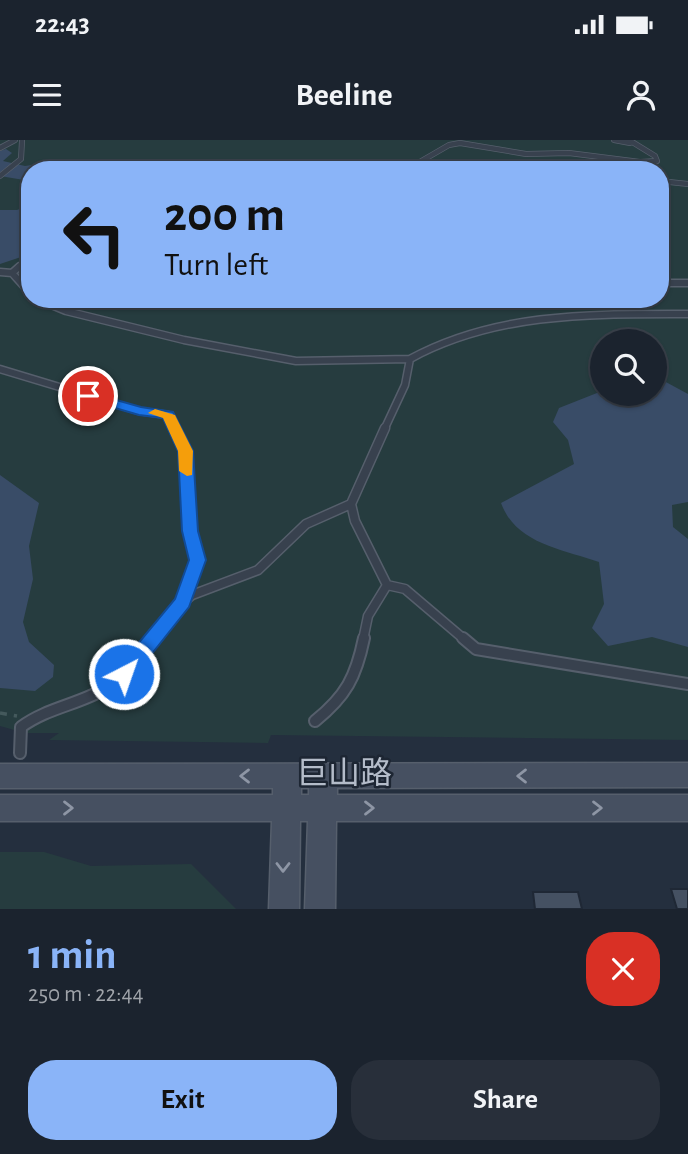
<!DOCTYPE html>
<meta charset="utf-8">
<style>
:root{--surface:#1b232e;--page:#282f3a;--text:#f1f3f6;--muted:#a0a4aa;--line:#39404a;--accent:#8ab4f8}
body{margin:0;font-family:"Alegreya Sans","Noto Sans SC",sans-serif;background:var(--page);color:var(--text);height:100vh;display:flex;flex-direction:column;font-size:26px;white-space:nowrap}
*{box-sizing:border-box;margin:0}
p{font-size:23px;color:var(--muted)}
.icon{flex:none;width:38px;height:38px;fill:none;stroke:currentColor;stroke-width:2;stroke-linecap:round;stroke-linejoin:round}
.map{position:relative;height:769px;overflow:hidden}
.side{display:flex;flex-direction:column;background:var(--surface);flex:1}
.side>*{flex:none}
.hud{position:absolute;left:21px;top:21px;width:648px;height:147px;border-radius:28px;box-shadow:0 2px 5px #0004,0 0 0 2px var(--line);background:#8ab4f8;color:#111;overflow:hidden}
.fabs{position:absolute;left:590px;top:189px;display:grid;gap:14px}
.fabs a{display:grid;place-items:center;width:77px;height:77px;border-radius:50%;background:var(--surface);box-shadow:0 2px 5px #0004,0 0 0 2px var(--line);font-size:35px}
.pin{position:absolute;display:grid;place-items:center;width:60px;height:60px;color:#fff;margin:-30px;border:4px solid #fff;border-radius:50%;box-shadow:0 2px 7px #0007}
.me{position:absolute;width:77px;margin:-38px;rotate:41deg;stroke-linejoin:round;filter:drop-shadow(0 0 5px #0008)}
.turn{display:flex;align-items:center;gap:24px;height:147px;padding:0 28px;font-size:32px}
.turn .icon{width:91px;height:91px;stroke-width:2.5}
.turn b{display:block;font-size:49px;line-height:60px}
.round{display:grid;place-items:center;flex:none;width:74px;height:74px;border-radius:28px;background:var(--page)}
.head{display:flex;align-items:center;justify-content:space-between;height:119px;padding:0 28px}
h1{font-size:42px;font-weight:600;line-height:52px;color:var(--accent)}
.button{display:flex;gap:14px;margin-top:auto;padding:14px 28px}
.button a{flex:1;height:80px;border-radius:28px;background:var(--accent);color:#111;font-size:28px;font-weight:600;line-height:80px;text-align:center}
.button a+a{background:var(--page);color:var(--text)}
.status{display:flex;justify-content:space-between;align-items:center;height:49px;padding:0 35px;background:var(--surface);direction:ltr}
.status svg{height:19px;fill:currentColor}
header{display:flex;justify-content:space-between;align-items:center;height:91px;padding:0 28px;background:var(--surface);font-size:32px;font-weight:600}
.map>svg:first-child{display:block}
.green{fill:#263c3f;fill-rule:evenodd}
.water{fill:#394c67}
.building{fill:#455162;stroke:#1f2835;stroke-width:2}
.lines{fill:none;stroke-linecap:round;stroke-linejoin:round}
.service-far3-casing{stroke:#565f6c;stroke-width:6}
.service-far2-casing{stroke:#565f6c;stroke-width:9}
.service-far1-casing{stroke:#565f6c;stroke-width:11}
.service-casing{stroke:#565f6c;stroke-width:14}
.secondary-casing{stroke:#565f6c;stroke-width:3}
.path{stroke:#44595c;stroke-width:3.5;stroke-dasharray:7 7;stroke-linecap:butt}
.service-far3{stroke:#38414e;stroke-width:4.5}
.service-far2{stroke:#38414e;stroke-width:6}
.service-far1{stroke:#38414e;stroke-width:8}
.service{stroke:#38414e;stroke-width:10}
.secondary{fill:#465061;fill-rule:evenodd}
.oneway{stroke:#8e96a5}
.route{fill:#1a73e8;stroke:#114b97;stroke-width:2}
.slow{fill:#f59e0b}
.labels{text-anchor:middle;stroke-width:5;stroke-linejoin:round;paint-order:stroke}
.near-street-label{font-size:32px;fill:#b4bcc9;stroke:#1d2633}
</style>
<div class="status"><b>22:43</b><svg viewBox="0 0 49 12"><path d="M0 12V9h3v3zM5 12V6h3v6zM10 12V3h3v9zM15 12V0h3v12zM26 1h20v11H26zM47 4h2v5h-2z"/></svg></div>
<header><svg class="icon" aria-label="menu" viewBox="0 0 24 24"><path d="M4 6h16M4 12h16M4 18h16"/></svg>Beeline<svg class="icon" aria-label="person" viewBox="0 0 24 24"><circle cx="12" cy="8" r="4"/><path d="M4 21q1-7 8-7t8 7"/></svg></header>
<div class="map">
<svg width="688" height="769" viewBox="0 0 688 769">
<rect width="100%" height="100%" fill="#242f3e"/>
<path class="green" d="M0,0H688V600L271,595L268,603L49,600L59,593H25L0,586ZM30,30H660V159H30ZM602,201H654V254H602Z
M0,712H44L91,726L191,724L236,769H0Z"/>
<path class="water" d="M6,9L12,13L3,21L25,26L52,22L80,24L98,20L123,28L195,30H30V41L0,36V11Z
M30,65V114L0,124V70H17Z
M655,239L664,241L688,254V362L672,365L673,387L688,399V507L652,497L608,506L592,488L604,464L599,422C562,409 516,404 501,363L574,324L568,300L553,282L559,268L602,251V254H654Z
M0,335L39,363L29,406L33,439L23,482L29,502L54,525L53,537L35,551L0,548Z"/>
<path class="building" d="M671,749H688V769H677Z
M533,752H578L582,769H535Z"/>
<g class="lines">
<g class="service-far3-casing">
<path id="service-far3" d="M614,0L630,3
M0,8L15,0
M385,30L418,23L449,5L460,3L526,14L569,13L640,22L657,21L655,16L629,0
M485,30L526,23L580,30
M0,36L21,19L22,1
M660,41L688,44
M18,127L30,117"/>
</g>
<g class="service-far2-casing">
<path id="service-far2" d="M0,132L12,133L30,153
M12,133L20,126
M660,143H688
M37,159L66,171L184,200L296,221L410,219
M0,229L139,271L168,275L176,290
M384,290L405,245L410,219C496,172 593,174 688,174"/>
</g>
<g class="service-far1-casing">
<path id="service-far1" d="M175,288L186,311L190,391L198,420L182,462
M385,288L351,364L355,381L387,445L405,449L465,500
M152,500L174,470L192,455L258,430L306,384L351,364
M363,500L368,476L387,445"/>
</g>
<g class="service-casing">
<path id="service" d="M463,498L476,509L688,544
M315,581C346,556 356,537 364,498
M20,613L21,587C48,567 82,564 110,546C129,535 141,516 153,498"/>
</g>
<g class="secondary-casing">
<path id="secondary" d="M688,623V647L337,648V655H688V681H336L335,769H305L308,681H300L299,769H269L272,681H0V655H273V648H0V624ZM301,648H309V655H301Z"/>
</g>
<path class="path" d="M0,573L17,576"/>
<use href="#service-far3" class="service-far3"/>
<use href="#service-far2" class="service-far2"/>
<use href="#service-far1" class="service-far1"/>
<use href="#service" class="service"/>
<use href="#secondary" class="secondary"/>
</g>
<defs><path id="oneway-chevron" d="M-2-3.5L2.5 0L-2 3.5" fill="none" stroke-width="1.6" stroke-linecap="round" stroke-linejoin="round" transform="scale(1.75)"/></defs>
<g class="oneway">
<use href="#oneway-chevron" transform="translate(245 636) rotate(180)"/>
<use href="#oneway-chevron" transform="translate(522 636) rotate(180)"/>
<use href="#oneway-chevron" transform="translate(68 668)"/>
<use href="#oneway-chevron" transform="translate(369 668)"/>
<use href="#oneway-chevron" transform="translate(597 668)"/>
<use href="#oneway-chevron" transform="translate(283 727) rotate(90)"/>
</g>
<path class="route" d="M88,252L141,267L173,272L193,311L198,391L206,420L189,467L131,540H117L114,534L117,529L175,459L189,420L182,391L178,311L163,278L139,275L84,259V253Z"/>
<path class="slow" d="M155,269L175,275L193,311L192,335L187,336L179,331L178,311L163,278L148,273Z"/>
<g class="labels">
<g class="near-street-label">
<text x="344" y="644">巨山路</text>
</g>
</g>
</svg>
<div class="fabs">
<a><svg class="icon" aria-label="search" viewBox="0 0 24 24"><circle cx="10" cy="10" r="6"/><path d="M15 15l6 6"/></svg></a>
</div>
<div class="pin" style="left:88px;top:256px;background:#d93025"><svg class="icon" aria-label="arrive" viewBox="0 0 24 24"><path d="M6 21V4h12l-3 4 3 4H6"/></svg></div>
<svg class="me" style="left:124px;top:534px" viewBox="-20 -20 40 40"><circle r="17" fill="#1a73e8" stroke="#fff" stroke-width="3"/><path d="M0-11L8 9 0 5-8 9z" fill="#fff"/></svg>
<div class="hud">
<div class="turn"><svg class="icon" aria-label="left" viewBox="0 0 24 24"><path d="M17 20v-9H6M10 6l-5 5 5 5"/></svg><div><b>200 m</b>Turn left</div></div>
</div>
</div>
<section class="side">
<div class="head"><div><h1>1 min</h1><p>250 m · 22:44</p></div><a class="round" style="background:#d93025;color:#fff"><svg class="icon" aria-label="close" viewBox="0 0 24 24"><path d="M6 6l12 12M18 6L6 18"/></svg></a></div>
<div class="button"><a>Exit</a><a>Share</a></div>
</section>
